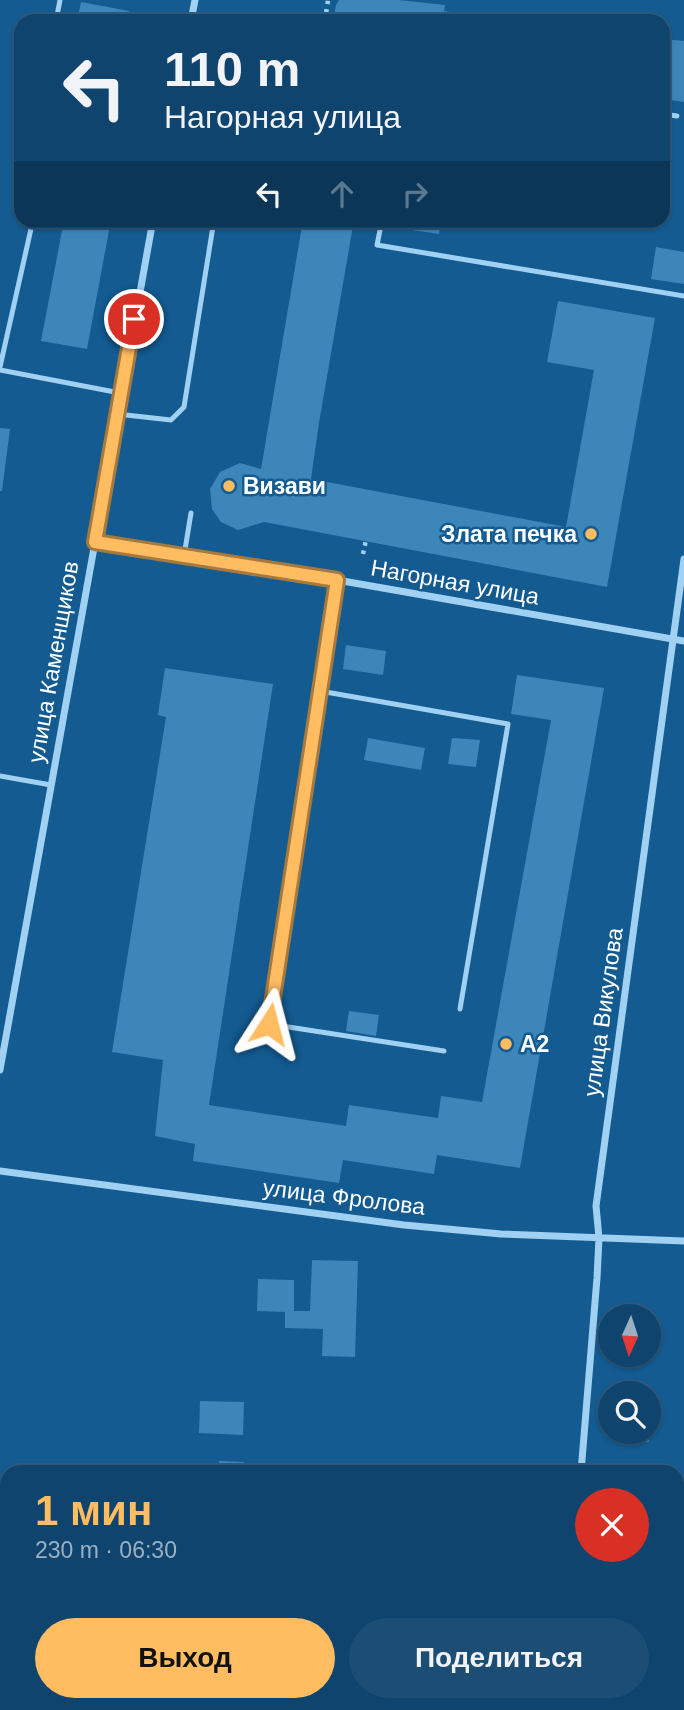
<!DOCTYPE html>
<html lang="ru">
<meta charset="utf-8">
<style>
:root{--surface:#0e446d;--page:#1c4e75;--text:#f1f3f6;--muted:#9bb0c2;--line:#2e5c80;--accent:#ffbc61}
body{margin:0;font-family:Helvetica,sans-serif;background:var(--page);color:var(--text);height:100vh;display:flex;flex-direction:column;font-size:26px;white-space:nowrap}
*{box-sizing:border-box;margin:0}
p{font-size:23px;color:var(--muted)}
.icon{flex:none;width:38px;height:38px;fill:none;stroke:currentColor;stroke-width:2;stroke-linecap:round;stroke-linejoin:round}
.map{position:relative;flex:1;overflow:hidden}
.drawer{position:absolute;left:0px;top:1465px;width:684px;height:247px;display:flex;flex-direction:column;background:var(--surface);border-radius:21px 21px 0 0;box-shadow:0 2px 5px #0004,0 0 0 2px var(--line)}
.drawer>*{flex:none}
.top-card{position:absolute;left:14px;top:14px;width:656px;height:214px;border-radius:21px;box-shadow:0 2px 5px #0004,0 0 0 2px var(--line);background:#0e446d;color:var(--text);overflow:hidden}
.needle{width:46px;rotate:183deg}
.fabs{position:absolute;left:598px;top:1304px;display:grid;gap:14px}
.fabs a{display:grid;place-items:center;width:63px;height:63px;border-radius:50%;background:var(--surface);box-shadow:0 2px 5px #0004,0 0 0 2px var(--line);font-size:35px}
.pin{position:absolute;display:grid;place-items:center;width:60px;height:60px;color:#fff;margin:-30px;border:4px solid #fff;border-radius:50%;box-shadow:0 2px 7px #0007}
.me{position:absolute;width:77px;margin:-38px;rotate:9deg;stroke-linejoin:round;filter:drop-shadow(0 0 5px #0008)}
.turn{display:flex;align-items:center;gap:24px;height:147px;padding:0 35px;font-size:32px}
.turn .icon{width:91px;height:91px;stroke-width:2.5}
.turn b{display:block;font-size:49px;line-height:60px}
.lanes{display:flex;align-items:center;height:66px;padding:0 35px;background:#0003;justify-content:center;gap:35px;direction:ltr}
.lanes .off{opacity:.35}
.round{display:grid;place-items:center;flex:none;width:74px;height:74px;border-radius:37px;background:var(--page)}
.overview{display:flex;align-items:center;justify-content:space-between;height:119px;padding:0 35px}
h1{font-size:42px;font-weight:600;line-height:52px;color:var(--accent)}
.primary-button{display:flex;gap:14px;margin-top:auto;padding:14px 35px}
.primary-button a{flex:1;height:80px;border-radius:42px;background:var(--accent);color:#111;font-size:28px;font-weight:600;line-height:80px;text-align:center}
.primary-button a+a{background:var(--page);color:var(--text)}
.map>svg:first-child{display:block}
.green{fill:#2275ae}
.building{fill:#3c86ba}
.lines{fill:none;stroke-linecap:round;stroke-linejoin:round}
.path{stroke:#a0d0f2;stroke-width:4.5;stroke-dasharray:3.5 5;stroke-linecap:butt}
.lane{stroke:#a0d0f2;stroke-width:5}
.street{stroke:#a0d0f2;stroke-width:7}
.route-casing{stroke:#a67a3f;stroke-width:18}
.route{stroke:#ffbc61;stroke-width:12}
.poi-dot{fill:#ffbc61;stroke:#135b91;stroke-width:2.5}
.labels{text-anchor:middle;stroke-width:5;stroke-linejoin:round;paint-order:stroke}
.poi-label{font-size:23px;font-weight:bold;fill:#fff;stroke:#135b91;text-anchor:start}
.street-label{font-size:23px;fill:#fff;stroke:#135b91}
</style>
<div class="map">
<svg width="684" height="1710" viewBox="0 0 684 1710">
<rect width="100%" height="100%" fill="#135b91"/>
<path class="green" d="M0,1583L7,1584V1704L39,1705L38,1710H0Z
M677,1588H684V1710H469L474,1704H677Z"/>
<path class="building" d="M339,0H399L445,5L444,11L507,21H333L336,5Z
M81,2L129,11L127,21H77Z
M663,39L684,41V102L663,99Z
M64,220H111L87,349L41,341Z
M303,220H354L319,423L311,479L566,527L594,370L547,362L558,301L655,318L607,587L264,522L238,530L221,522L212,509L210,489L220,472L240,463L261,469Z
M414,220H441L439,234L412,230Z
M656,247L684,252V284L651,279Z
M0,428L10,429L2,491H0Z
M346,645L386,651L383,675L343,669Z
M165,668L273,684L209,1105L346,1126L349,1105L438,1118L441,1096L482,1102L551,720L511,714L517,675L604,688L520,1168L437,1155L434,1174L343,1160L339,1183L193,1161L195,1144L155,1136L163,1060L112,1052L166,717L158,715Z
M368,738L425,748L421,770L364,760Z
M452,738L480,740L476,767L448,764Z
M349,1011L379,1015L376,1036L346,1031Z
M312,1260L358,1261L355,1357L322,1356L323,1329L285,1328V1312L257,1311L258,1279L294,1280V1311H310Z
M614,1386L641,1388V1393H614Z
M649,1399H653L651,1418H649Z
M200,1401L244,1402L243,1435L199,1433Z
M611,1432H650L649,1442L610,1439Z
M219,1461L244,1462V1472H219Z
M83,1704H149L148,1710H82Z
M175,1704H249L242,1710H182Z"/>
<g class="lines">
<path class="path" d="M325,21L328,0
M363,554L366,540
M608,1704V1710"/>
<path class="lane" d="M56,21L60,0
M663,114L677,116
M382,220L377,245L684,296
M0,367L33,220
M0,370L120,393
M117,414L171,420L184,407L214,220
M184,556L191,513
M337,580L269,1024L444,1051
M320,691L508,724L460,1009
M0,776L51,785
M300,1704V1710"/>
<path class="street" d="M191,21L195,0
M95,543L337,580L684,641
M0,1070L153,220
M0,1171L404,1225L501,1234L684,1241
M581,1472L597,1278L599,1238L596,1206L684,559
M0,1530L7,1531
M677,1567H684"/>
</g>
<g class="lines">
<g class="route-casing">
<path id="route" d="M134,319L95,542L337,580L269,1024"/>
</g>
<use href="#route" class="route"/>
</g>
<g class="poi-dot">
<circle cx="229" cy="486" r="7"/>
<circle cx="591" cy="534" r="7"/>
<circle cx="506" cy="1044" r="7"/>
</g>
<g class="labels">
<g class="poi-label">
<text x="243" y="494">Визави</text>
<text x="577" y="542" text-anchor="end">Злата печка</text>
<text x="520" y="1052">А2</text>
</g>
<g class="street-label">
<text transform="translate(455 582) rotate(10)" y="8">Нагорная улица</text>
<text transform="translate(53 662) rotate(-80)" y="8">улица Каменщиков</text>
<text transform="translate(603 1012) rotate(-82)" y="8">улица Викулова</text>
<text transform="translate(344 1197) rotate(7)" y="8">улица Фролова</text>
</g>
</g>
</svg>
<div class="fabs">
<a><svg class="needle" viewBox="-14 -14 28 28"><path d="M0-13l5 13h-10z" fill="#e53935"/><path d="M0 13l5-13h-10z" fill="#9bb0c2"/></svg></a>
<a><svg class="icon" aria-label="search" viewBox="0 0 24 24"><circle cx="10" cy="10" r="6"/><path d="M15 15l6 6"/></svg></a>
</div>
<div class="pin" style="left:134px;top:319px;background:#d93025"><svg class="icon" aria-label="arrive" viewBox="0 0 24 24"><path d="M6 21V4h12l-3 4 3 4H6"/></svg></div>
<svg class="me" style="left:269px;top:1024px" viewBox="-20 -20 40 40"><path d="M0-17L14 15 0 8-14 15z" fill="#ffbc61" stroke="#fff" stroke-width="4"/></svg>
<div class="top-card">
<div class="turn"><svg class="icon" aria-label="left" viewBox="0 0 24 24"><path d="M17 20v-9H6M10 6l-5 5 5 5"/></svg><div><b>110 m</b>Нагорная улица</div></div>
<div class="lanes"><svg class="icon" aria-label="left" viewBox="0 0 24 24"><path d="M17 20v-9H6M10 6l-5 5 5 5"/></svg><svg class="icon off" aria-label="ahead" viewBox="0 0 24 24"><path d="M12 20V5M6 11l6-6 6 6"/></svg><svg class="icon off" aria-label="right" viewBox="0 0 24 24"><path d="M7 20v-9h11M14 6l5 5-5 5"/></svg></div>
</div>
<section class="drawer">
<div class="overview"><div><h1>1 мин</h1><p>230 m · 06:30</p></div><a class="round" style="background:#d93025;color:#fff"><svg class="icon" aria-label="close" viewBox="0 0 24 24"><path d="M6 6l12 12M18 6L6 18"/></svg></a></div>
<div class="primary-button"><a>Выход</a><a>Поделиться</a></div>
</section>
</div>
